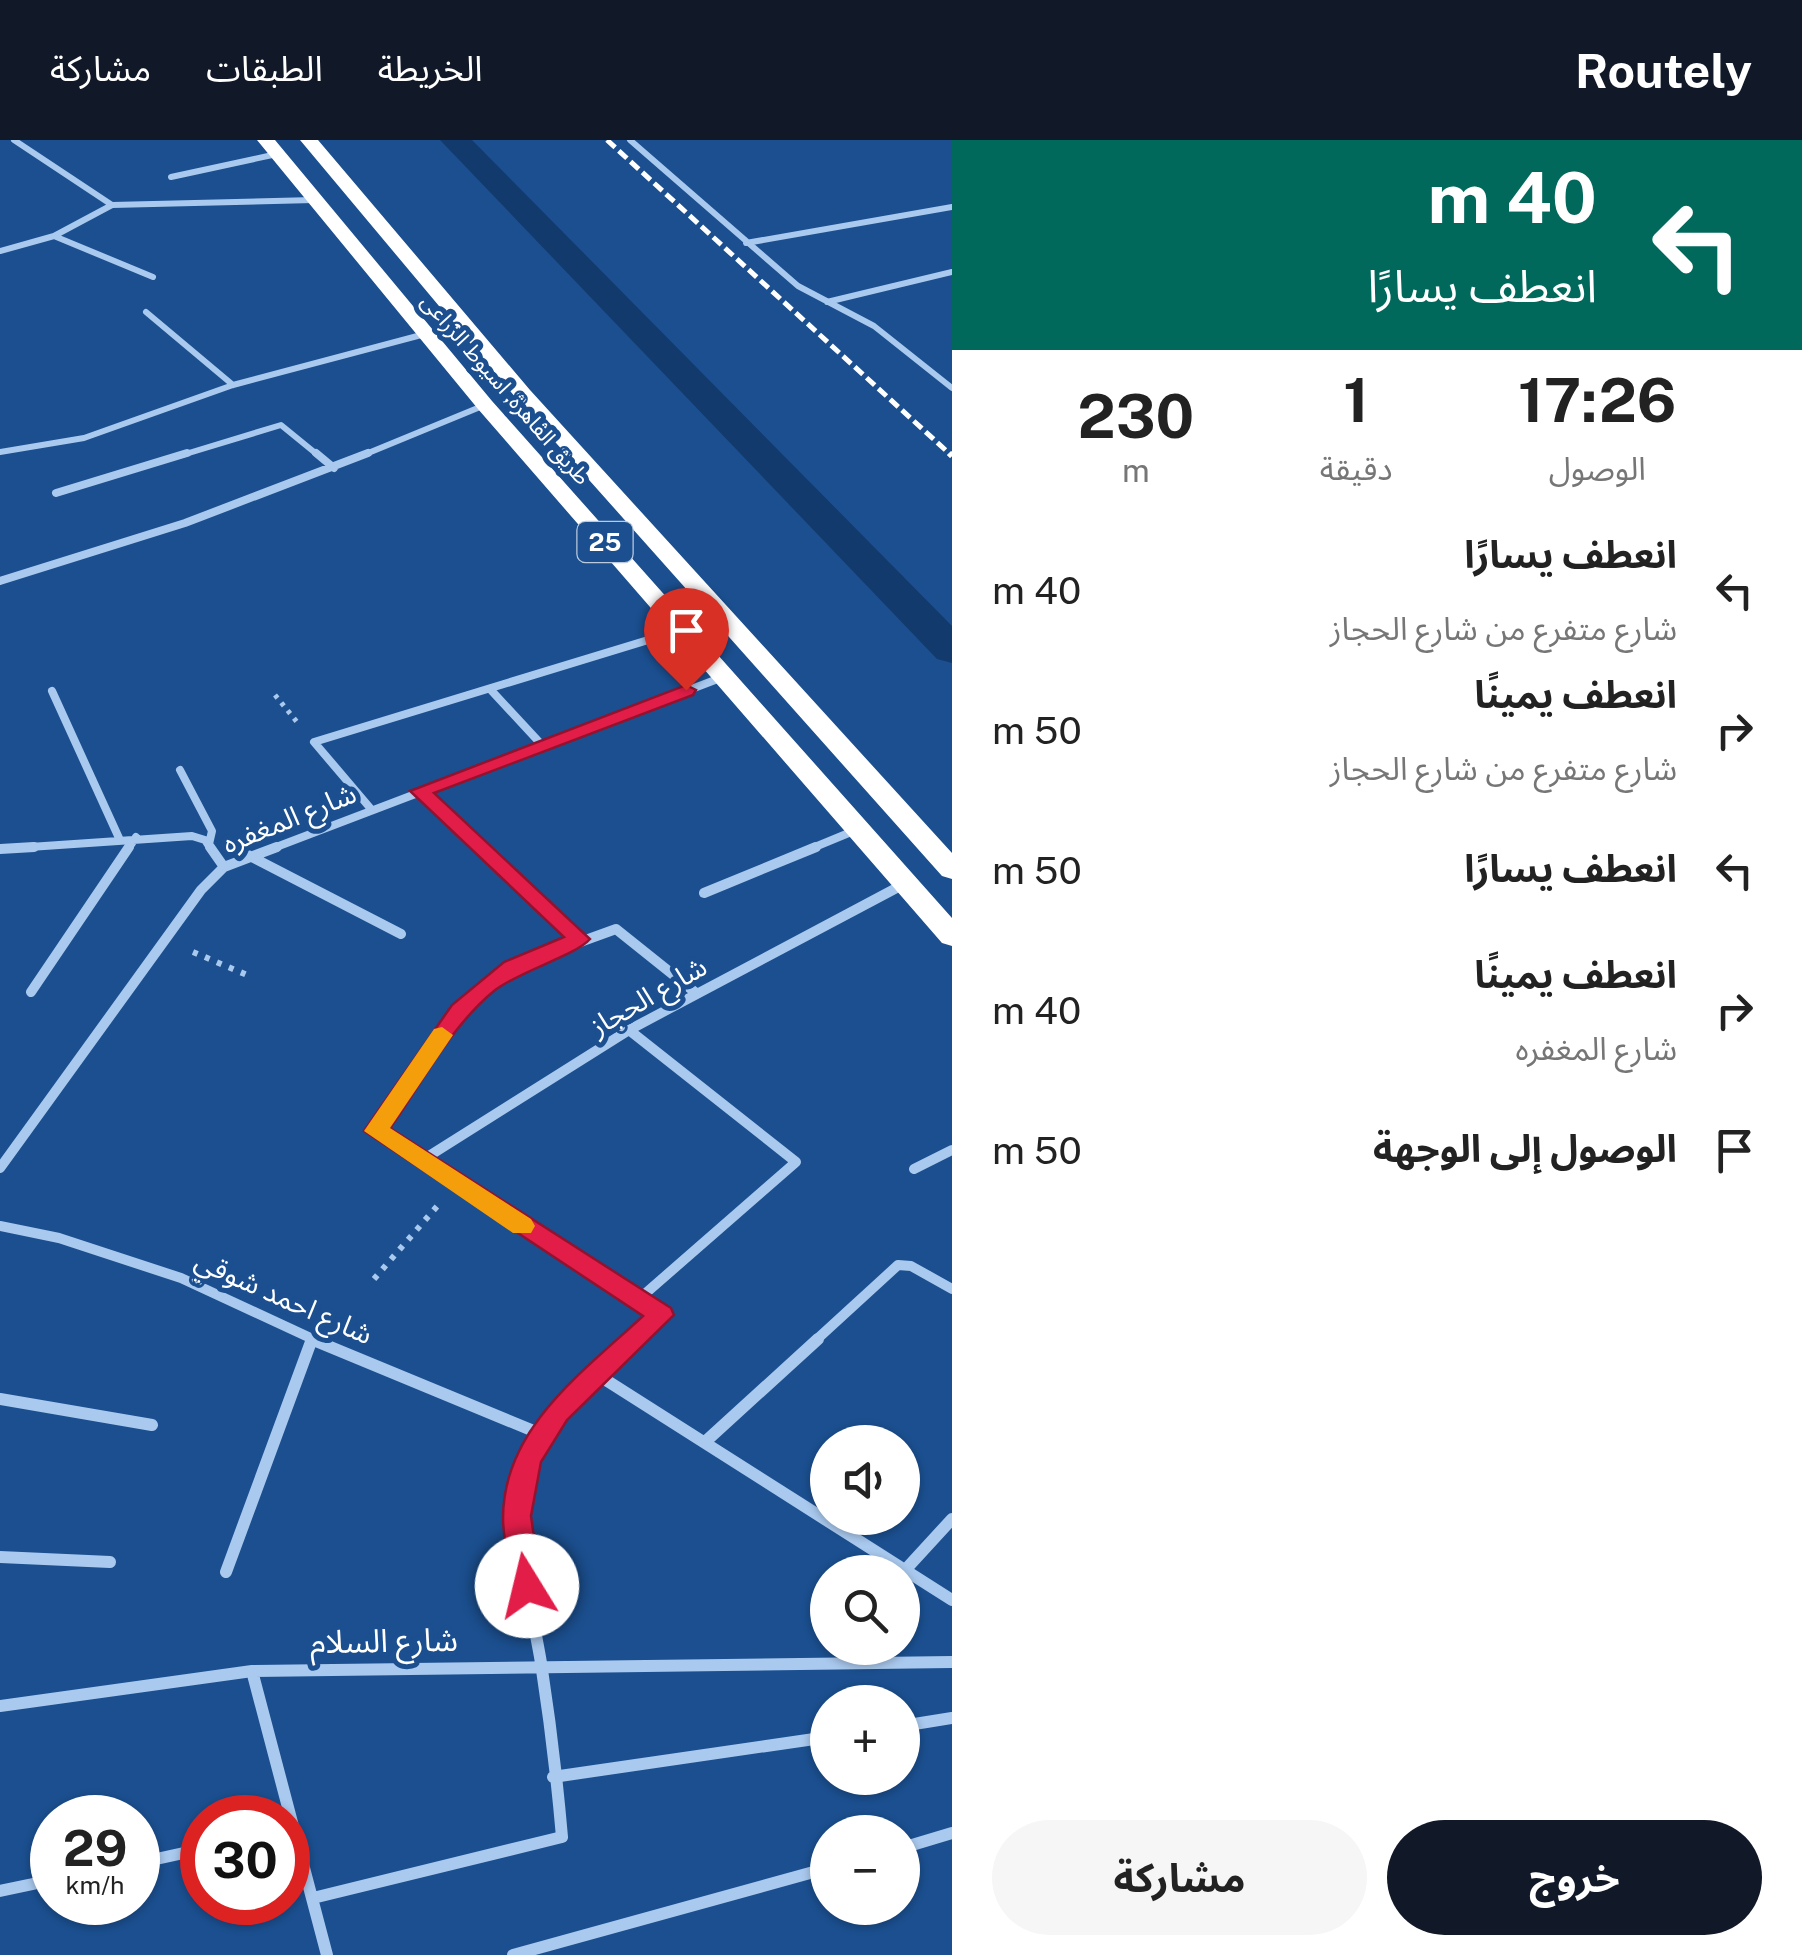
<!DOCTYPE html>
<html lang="ar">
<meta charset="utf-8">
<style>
:root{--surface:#fff;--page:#f6f6f6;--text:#222;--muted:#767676;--accent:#111827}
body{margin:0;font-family:"Public Sans","Noto Sans Arabic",sans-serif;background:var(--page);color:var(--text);direction:rtl;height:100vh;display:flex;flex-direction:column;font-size:38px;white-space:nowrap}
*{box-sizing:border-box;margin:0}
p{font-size:32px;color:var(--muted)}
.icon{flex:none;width:55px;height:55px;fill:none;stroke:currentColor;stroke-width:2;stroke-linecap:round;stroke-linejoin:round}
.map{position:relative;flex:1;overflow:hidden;direction:ltr}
.details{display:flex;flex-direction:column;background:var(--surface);width:850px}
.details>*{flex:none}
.hud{background:#00695c;color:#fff;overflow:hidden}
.buttons{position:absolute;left:810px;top:1285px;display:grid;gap:20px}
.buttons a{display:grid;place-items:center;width:110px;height:110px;border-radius:50%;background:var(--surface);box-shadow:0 2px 8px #0004;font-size:50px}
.speed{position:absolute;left:30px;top:1655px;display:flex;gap:20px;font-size:50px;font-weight:700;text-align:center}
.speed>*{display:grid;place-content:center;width:130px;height:130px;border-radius:50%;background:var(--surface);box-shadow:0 2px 8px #0004;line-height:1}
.speed small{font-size:25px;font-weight:400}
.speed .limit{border:15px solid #d22;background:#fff;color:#111}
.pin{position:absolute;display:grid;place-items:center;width:85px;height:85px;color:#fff;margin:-102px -42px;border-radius:50% 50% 50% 0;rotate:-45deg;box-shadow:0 0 10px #0007}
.pin .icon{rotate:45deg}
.me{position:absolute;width:110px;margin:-55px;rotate:351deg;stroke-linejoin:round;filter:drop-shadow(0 0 8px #0008)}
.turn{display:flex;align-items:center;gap:35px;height:210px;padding:0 40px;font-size:45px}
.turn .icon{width:130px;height:130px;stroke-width:2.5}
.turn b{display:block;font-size:70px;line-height:85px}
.eta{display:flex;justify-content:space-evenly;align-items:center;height:170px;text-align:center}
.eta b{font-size:60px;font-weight:700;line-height:70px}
.button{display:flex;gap:20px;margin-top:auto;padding:20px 40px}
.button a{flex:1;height:115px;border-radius:60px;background:var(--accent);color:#fff;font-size:40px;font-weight:700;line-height:115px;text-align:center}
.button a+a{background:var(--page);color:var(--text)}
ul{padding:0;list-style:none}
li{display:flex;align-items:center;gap:30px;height:140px;padding:0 40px}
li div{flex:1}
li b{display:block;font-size:38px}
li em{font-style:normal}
header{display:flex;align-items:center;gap:60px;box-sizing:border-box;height:140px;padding:0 50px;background:var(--accent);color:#fff}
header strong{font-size:48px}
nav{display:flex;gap:55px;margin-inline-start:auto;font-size:35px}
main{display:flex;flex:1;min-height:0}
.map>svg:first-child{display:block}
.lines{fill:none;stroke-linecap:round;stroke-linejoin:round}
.canal{fill:#123a6d;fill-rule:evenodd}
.path-far1{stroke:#a9c9ee;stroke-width:5;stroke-dasharray:4 6;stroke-linecap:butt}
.path{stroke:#a9c9ee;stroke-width:6;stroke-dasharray:5 8;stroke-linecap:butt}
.street-far3{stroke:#a9c9ee;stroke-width:6}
.street-far2{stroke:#a9c9ee;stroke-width:8}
.street-far1{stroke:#a9c9ee;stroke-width:10}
.street{stroke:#a9c9ee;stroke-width:12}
.highway{fill:#fff;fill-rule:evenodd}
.rail-far1{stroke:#fff;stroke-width:5;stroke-dasharray:11 5;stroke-linecap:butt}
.rail{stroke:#fff;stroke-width:6;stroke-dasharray:14 6;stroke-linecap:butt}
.route{fill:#e11d48;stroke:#92132f;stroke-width:2.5}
.slow{fill:#f59e0b}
.labels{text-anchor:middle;stroke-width:10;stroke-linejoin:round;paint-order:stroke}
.far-street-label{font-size:22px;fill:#fff;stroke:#1b4f8f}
.shield{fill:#1b4f8f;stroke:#bbcadd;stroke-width:2.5}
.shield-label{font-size:25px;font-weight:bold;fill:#fff}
.street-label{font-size:28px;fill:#fff;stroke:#1b4f8f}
.near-street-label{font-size:32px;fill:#fff;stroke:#1b4f8f}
</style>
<header>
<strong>Routely</strong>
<nav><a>الخريطة</a><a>الطبقات</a><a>مشاركة</a></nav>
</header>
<main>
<section class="details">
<div class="hud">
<div class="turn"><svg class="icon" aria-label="left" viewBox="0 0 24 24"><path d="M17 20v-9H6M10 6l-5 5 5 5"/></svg><div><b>40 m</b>انعطف يسارًا</div></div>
</div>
<div class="eta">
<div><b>17:26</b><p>الوصول</p></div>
<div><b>1</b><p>دقيقة</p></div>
<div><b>230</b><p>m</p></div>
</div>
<ul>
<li><svg class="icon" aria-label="left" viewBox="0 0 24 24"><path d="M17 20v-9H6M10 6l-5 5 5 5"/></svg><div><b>انعطف يسارًا</b><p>شارع متفرع من شارع الحجاز</p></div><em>40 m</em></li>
<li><svg class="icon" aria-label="right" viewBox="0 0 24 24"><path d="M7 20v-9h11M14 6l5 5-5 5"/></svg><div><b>انعطف يمينًا</b><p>شارع متفرع من شارع الحجاز</p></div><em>50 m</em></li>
<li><svg class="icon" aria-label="left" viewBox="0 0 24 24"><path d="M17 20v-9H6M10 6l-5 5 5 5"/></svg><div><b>انعطف يسارًا</b></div><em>50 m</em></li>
<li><svg class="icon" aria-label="right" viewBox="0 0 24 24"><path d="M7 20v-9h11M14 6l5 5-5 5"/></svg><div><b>انعطف يمينًا</b><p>شارع المغفره</p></div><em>40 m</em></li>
<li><svg class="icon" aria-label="arrive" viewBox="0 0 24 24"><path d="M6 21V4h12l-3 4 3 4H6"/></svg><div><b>الوصول إلى الوجهة</b></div><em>50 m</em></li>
</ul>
<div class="button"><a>خروج</a><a>مشاركة</a></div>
</section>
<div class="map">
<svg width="952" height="1815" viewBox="0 0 952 1815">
<rect width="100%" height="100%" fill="#1b4f8f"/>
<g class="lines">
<path class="canal" d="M440,0H472L952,486V523L937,519Z"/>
<path class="path-far1" d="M275,555L297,582"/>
<path class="path" d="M193,812L247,835
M374,1139L439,1064"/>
<path class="street-far3" d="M14,0L112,65
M630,0L798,146L874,186L952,248
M171,37L277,14
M54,96L153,137
M746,103L952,67
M0,111L54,96L112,65L314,60
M827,162L952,132
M146,172L233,245
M0,312L84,298L233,245L425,194
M179,316L281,285L319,316
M361,316L485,265"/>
<path class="street-far2" d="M316,313L334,328
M56,353L187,313
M0,441L185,383L368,313
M490,549L541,604
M52,551L119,698
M180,630L212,691L209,704
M420,651L483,709
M371,669L314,602L681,490
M0,709L192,696L205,700L211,709
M128,709L136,697
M271,709L723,537
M810,709L856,690"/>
<path class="street-far1" d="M210,707L224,727
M480,707L579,799
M0,709L34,707
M248,715L401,794
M704,753L816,707
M31,852L129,707
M629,890L796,1022L639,1159
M421,1021L629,890L904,744
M0,1028L201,750L224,727L277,707
M914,1029L952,1010
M0,1086L59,1098L181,1138L317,1201
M638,1201L662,1177L376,991L460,871L483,848L511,827L616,789L696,853
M815,1201L898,1125L911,1126L952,1149"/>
<path class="street" d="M311,1199L541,1294
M598,1235L952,1460
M0,1259L152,1285
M705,1302L818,1199
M0,1417L110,1422
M907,1428L952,1379
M226,1432L312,1199
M252,1531L327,1815
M0,1566L252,1531L952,1522
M902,1586L952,1578
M553,1637L828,1597
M902,1708L952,1693
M138,1723L202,1709
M0,1751L52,1740
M313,1758L562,1697C557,1639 550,1581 541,1523C529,1448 498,1363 541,1293C565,1254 608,1229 641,1199
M513,1815L828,1728"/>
<path class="highway" d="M257,0H275L492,261L952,778V806L942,803L478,269Z
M300,0H318L530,250L952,713V739L942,736L516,258Z"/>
<path class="rail-far1" d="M607,0L952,316"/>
<path class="rail" d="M949,313L952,316"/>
</g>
<path class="route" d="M686,545L696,550L693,555L434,653L590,799C575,816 519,831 494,851C451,886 422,943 390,988L671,1168L674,1175L567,1280L541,1322L531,1376L541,1446L537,1455L527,1459L517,1455L513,1446C510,1424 503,1400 503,1378C503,1288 584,1231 643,1176L364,991L452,865L504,822L564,797L410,651Z"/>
<path class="slow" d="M442,887L453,895L390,988L531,1079L535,1086L531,1093H513L364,991L434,889Z"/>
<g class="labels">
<g class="far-street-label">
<text transform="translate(506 249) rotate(49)" y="8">طريق القاهرة, اسيوط الزراعى</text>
</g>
<rect class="shield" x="577.5" y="382" width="55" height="40" rx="8"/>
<g class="shield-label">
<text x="605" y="411">25</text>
</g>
<g class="street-label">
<text transform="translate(289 678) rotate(-22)" y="10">شارع المغفره</text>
<text transform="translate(648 856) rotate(-30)" y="10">شارع الحجاز</text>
<text transform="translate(284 1157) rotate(24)" y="10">شارع احمد شوقي</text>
</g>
<g class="near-street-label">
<text transform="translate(384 1501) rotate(-1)" y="11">شارع السلام</text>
</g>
</g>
</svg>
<div class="buttons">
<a><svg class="icon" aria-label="sound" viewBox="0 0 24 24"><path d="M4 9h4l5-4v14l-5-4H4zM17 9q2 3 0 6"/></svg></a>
<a><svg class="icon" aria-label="search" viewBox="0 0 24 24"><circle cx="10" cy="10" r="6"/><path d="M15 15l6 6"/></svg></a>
<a>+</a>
<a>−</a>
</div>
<div class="speed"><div>29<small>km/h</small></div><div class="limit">30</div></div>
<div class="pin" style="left:686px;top:550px;background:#d93025"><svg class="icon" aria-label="arrive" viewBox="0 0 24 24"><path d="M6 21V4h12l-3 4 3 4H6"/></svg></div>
<svg class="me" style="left:527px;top:1446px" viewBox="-20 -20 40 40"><circle r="19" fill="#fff"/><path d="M0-13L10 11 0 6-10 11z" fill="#e11d48"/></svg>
</div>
</main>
